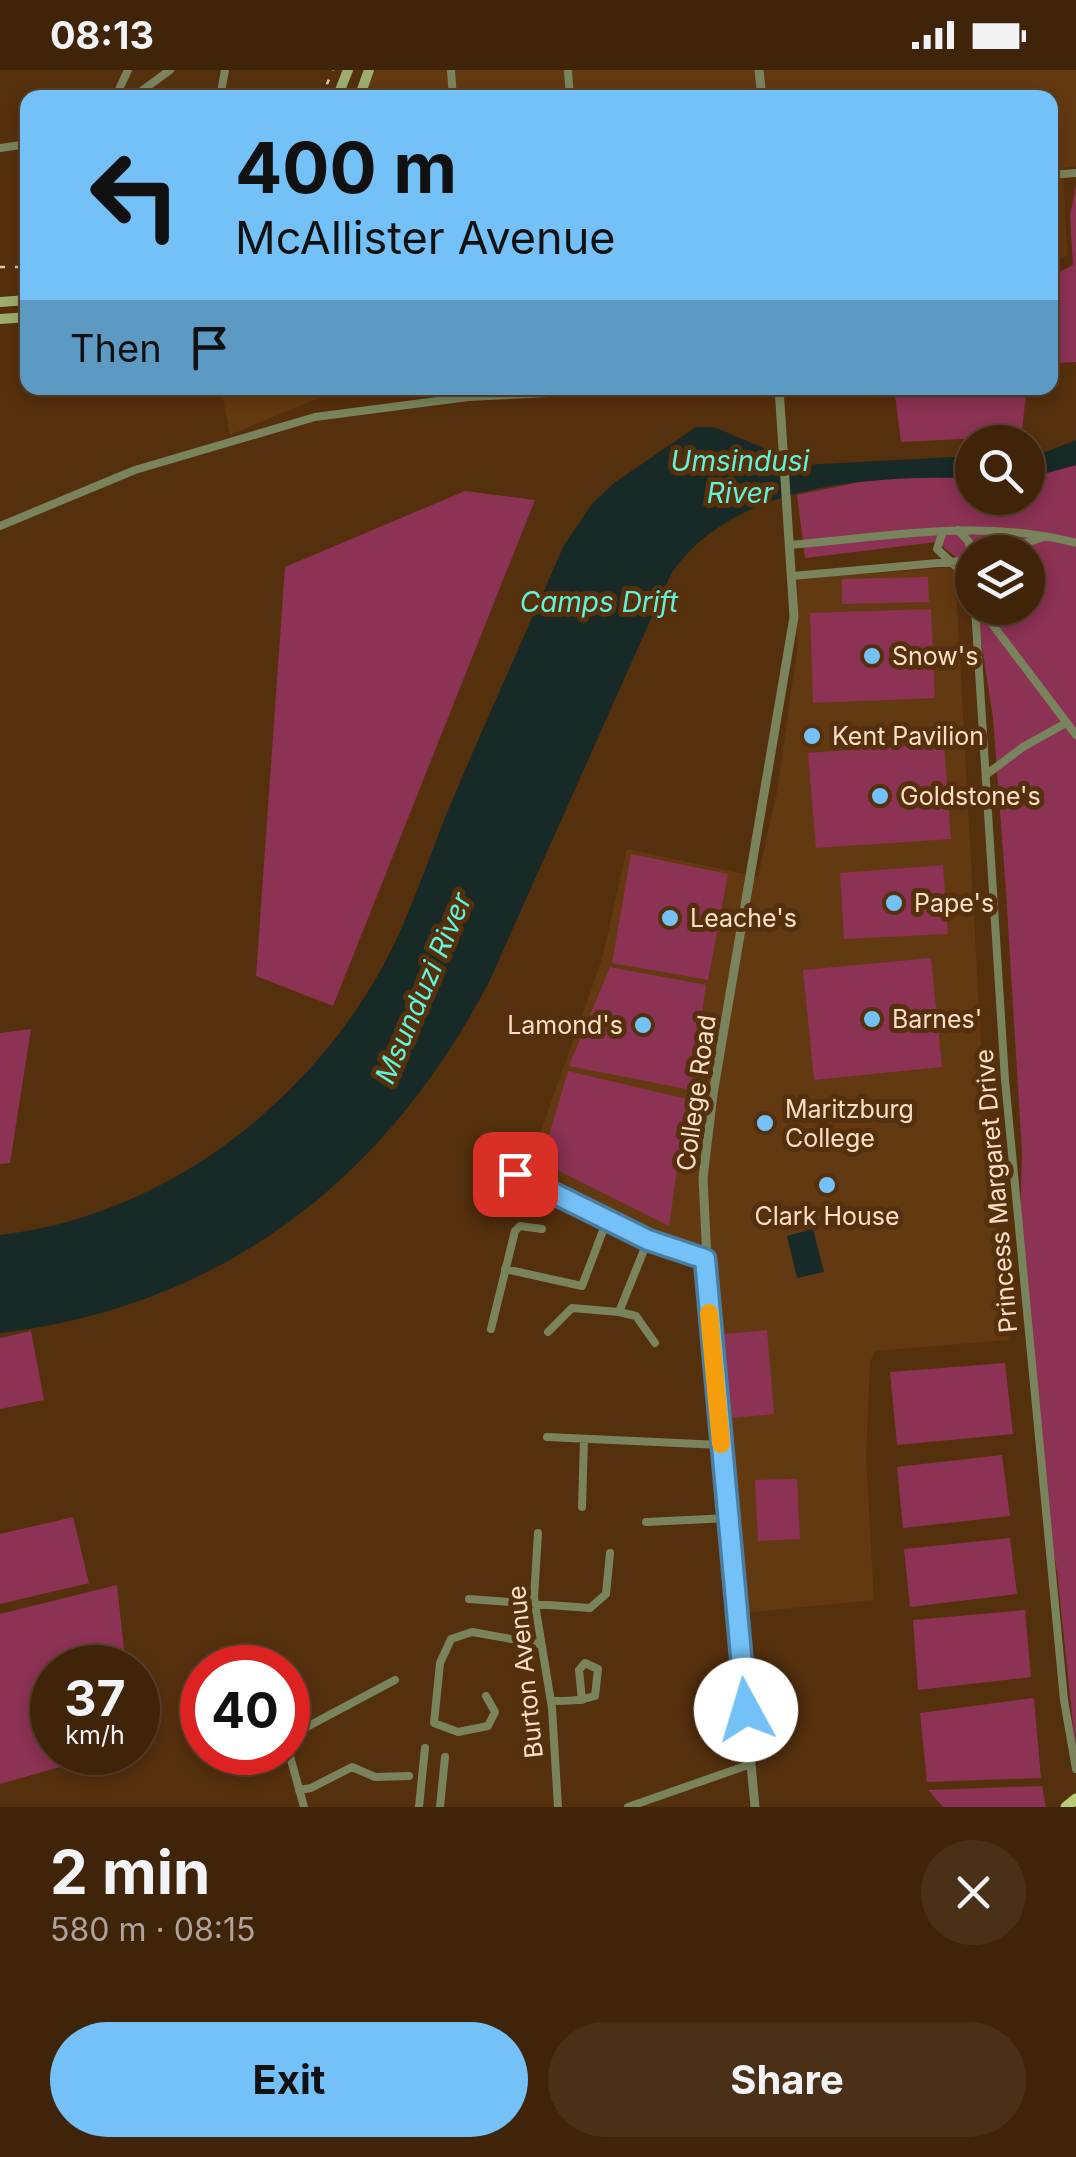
<!DOCTYPE html>
<meta charset="utf-8">
<style>
:root{--surface:#40240a;--page:#4b3018;--text:#f1f3f6;--muted:#aea49c;--line:#59412b;--accent:#73c1f6}
body{margin:0;font-family:Inter,sans-serif;background:var(--page);color:var(--text);height:100vh;display:flex;flex-direction:column;font-size:38px;white-space:nowrap}
*{box-sizing:border-box;margin:0}
p{font-size:32px;color:var(--muted)}
.icon{flex:none;width:55px;height:55px;fill:none;stroke:currentColor;stroke-width:2;stroke-linecap:round;stroke-linejoin:round}
.map{position:relative;height:1737px;overflow:hidden}
.sheet{display:flex;flex-direction:column;background:var(--surface);flex:1}
.sheet>*{flex:none}
.banner{position:absolute;left:20px;top:20px;width:1038px;height:305px;border-radius:20px;box-shadow:0 5px 15px #0003,0 0 0 2px var(--line);background:#73c1f6;color:#111;overflow:hidden}
.buttons{position:absolute;left:955px;top:355px;display:grid;gap:20px}
.buttons a{display:grid;place-items:center;width:90px;height:90px;border-radius:50%;background:var(--surface);box-shadow:0 5px 15px #0003,0 0 0 2px var(--line);font-size:50px}
.speed{position:absolute;left:30px;top:1575px;display:flex;gap:20px;font-size:50px;font-weight:700;text-align:center}
.speed>*{display:grid;place-content:center;width:130px;height:130px;border-radius:50%;background:var(--surface);box-shadow:0 5px 15px #0003,0 0 0 2px var(--line);line-height:1}
.speed small{font-size:25px;font-weight:400}
.speed .limit{border:15px solid #d22;background:#fff;color:#111}
.pin{position:absolute;display:grid;place-items:center;width:85px;height:85px;color:#fff;margin:-42px;border-radius:20px;box-shadow:0 5px 15px #0006}
.me{position:absolute;width:110px;margin:-55px;rotate:354deg;stroke-linejoin:round;filter:drop-shadow(0 0 8px #0008)}
.turn{display:flex;align-items:center;gap:35px;height:210px;padding:0 50px;font-size:45px}
.turn .icon{width:130px;height:130px;stroke-width:2.5}
.turn b{display:block;font-size:70px;line-height:85px}
.then{display:flex;align-items:center;height:95px;padding:0 50px;background:#0003;gap:20px;font-size:38px}
.round{display:grid;place-items:center;flex:none;width:105px;height:105px;border-radius:52px;background:var(--page)}
.head{display:flex;align-items:center;justify-content:space-between;height:170px;padding:0 50px}
h1{font-size:60px;font-weight:700;line-height:75px}
.primary-button{display:flex;gap:20px;margin-top:auto;padding:20px 50px}
.primary-button a{flex:1;height:115px;border-radius:60px;background:var(--accent);color:#111;font-size:40px;font-weight:700;line-height:115px;text-align:center}
.primary-button a+a{background:var(--page);color:var(--text)}
.status{display:flex;justify-content:space-between;align-items:center;height:70px;padding:0 50px;background:var(--surface);direction:ltr}
.status svg{height:28px;fill:currentColor}
.map>svg:first-child{display:block}
.built{fill:#633911}
.green{fill:#8c3254}
.water{fill:#172a27}
.lines{fill:none;stroke-linecap:round;stroke-linejoin:round}
.minor{stroke:#7a845c;stroke-width:8}
.tertiary{stroke:#7a845c;stroke-width:9}
.secondary{stroke:#9dad6d;stroke-width:10}
.primary{stroke:#b8cc78;stroke-width:11}
.rail{stroke:#e1c3aa;stroke-width:2.5;stroke-dasharray:5 10;stroke-linecap:butt}
.route-casing{stroke:#4b7da0;stroke-width:25}
.route{stroke:#73c1f6;stroke-width:18}
.slow{stroke:#f59e0b;stroke-width:18}
.poi-dot{fill:#73c1f6;stroke:#55300d;stroke-width:4}
.labels{text-anchor:middle;stroke-width:10;stroke-linejoin:round;paint-order:stroke}
.poi-label{font-size:25px;fill:#fbdec7;stroke:#55300d;text-anchor:start}
.street-label{font-size:25px;fill:#fbdec7;stroke:#55300d}
.water-label{font-size:28px;font-style:italic;fill:#62f2da;stroke:#55300d}
</style>
<div class="status"><b>08:13</b><svg viewBox="0 0 49 12"><path d="M0 12V9h3v3zM5 12V6h3v6zM10 12V3h3v9zM15 12V0h3v12zM26 1h20v11H26zM47 4h2v5h-2z"/></svg></div>
<div class="map">
<svg width="1076" height="1737" viewBox="0 0 1076 1737">
<rect width="100%" height="100%" fill="#55300d"/>
<path class="built" d="M376,0H1076V96L1063,98L1067,185L1050,193V28H362Z
M221,318H388L333,322L230,365Z
M955,497L983,1012L1009,1270L875,1281L870,1292L866,1387L874,1530L743,1543L710,1192L529,1094L602,889L627,779L758,807L777,722L797,581L798,509Z"/>
<path class="green" d="M1076,115V292L1050,293V207L1073,195L1070,146Z
M894,318H1027L1021,366L901,372Z
M1076,395V1682L1057,1501L1038,1396L1036,1295L1019,1187L1022,1083L1006,821L993,648L976,538H1028V482H972V513L970,499L937,472L805,488L797,425L889,406L972,408V428H1028V408Z
M465,421L535,430L333,936L256,906L285,497Z
M928,507L929,532L842,534V509Z
M931,539L935,628L813,633L810,543Z
M944,673L951,769L816,778L808,683Z
M631,784L728,804L708,910L612,893Z
M943,795L948,864L844,869L840,803Z
M931,888L942,997L814,1010L803,900Z
M610,897L706,915L691,1020L569,996Z
M31,959L10,1093L0,1094V963Z
M568,1001L687,1029L669,1156L541,1092Z
M767,1260L774,1344L732,1348L724,1264Z
M31,1261L44,1330L0,1339V1268Z
M1005,1293L1013,1364L897,1375L890,1302Z
M1002,1385L1010,1446L903,1458L897,1397Z
M797,1409L800,1469L758,1471L755,1410Z
M73,1447L89,1513L0,1534V1464Z
M1010,1468L1017,1524L910,1537L904,1479Z
M117,1515L126,1597L52,1598V1682L109,1683L0,1714V1544Z
M1025,1540L1031,1607L918,1620L913,1550Z
M1034,1628L1041,1708L927,1712L920,1643Z
M1042,1716L1046,1737H943L928,1720Z"/>
<path class="water" d="M696,357H714L803,395L972,386V408C872,406 734,412 671,504L489,912C386,1109 224,1236 0,1263V1165C158,1147 299,1042 378,905C408,853 426,794 449,738C486,650 526,563 564,475L592,434L614,413Z
M1076,370V395L1028,408V389Z
M813,1159L824,1202L797,1208L787,1166Z"/>
<g class="lines">
<path class="minor" d="M451,0L453,28
M568,0L570,28
M115,28L128,0
M132,28L170,0
M220,28L225,0
M0,78L28,74
M1050,105L1076,103
M0,456L135,400L315,347L468,327L650,318
M958,460L969,472L972,491
M943,461L937,479L961,501L972,523
M790,475C884,467 983,448 1076,473
M997,482L1044,467
M792,506L972,490
M975,538L1005,1010L1064,1630L1076,1699
M980,538L1076,665
M987,704L1023,677L1066,653
M515,1104L640,1166L705,1189
M505,1199L582,1216L607,1150
M619,1242L636,1246L655,1273
M491,1259L515,1161L520,1156L542,1159
M548,1262L572,1238L619,1242L648,1170
M547,1367L721,1375
M582,1437L584,1369
M646,1452L729,1448
M538,1463L534,1528L552,1638L558,1737
M469,1529L590,1538L606,1524L610,1483
M486,1626L495,1642L488,1656L458,1662L434,1653L440,1593L451,1569L472,1562L539,1574
M551,1631C566,1631 580,1631 595,1626L598,1599L585,1593L579,1600L582,1630
M288,1667L395,1610
M288,1679L304,1737
M299,1720L311,1718L352,1697L375,1707L409,1706
M419,1737L425,1678
M440,1737L445,1687
M628,1737L751,1694"/>
<path class="tertiary" d="M759,0L762,28
M755,1737L711,1271L703,1108L713,1024L794,547L779,318"/>
<path class="secondary" d="M337,28L348,0
M359,28L369,0
M0,232L28,230
M0,249L28,247"/>
<path class="primary" d="M1066,1737L1076,1729"/>
<path class="rail" d="M321,28L333,0
M0,197H28"/>
</g>
<g class="lines">
<g class="route-casing">
<path id="route" d="M515,1104L648,1170L705,1189L746,1640"/>
</g>
<use href="#route" class="route"/>
<path class="slow" d="M709,1243L721,1374"/>
</g>
<g class="poi-dot">
<circle cx="872" cy="586" r="10"/>
<circle cx="812" cy="666" r="10"/>
<circle cx="880" cy="726" r="10"/>
<circle cx="894" cy="833" r="10"/>
<circle cx="670" cy="848" r="10"/>
<circle cx="872" cy="949" r="10"/>
<circle cx="643" cy="955" r="10"/>
<circle cx="765" cy="1053" r="10"/>
<circle cx="827" cy="1115" r="10"/>
</g>
<g class="labels">
<g class="poi-label">
<text x="892" y="595">Snow's</text>
<text x="832" y="675">Kent Pavilion</text>
<text x="900" y="735">Goldstone's</text>
<text x="914" y="842">Pape's</text>
<text x="690" y="857">Leache's</text>
<text x="892" y="958">Barnes'</text>
<text x="623" y="964" text-anchor="end">Lamond's</text>
<text x="785" y="1048">Maritzburg<tspan x="785" dy="29">College</tspan></text>
<text x="827" y="1155" text-anchor="middle">Clark House</text>
</g>
<g class="street-label">
<text transform="translate(696 1023) rotate(-82)" y="9">College Road</text>
<text transform="translate(996 1121) rotate(-95)" y="9">Princess Margaret Drive</text>
<text transform="translate(525 1602) rotate(-96)" y="9">Burton Avenue</text>
</g>
<g class="water-label">
<text x="740" y="401">Umsindusi<tspan x="740" dy="32">River</tspan></text>
<text x="599" y="542">Camps Drift</text>
<text transform="translate(423 918) rotate(-67)" y="10">Msunduzi River</text>
</g>
</g>
</svg>
<div class="buttons">
<a><svg class="icon" aria-label="search" viewBox="0 0 24 24"><circle cx="10" cy="10" r="6"/><path d="M15 15l6 6"/></svg></a>
<a><svg class="icon" aria-label="layers" viewBox="0 0 24 24"><path d="M12 4l9 5-9 5-9-5zM3 14l9 5 9-5"/></svg></a>
</div>
<div class="speed"><div>37<small>km/h</small></div><div class="limit">40</div></div>
<div class="pin" style="left:515px;top:1104px;background:#d93025"><svg class="icon" aria-label="arrive" viewBox="0 0 24 24"><path d="M6 21V4h12l-3 4 3 4H6"/></svg></div>
<svg class="me" style="left:746px;top:1640px" viewBox="-20 -20 40 40"><circle r="19" fill="#fff"/><path d="M0-13L10 11 0 6-10 11z" fill="#73c1f6"/></svg>
<div class="banner">
<div class="turn"><svg class="icon" aria-label="left" viewBox="0 0 24 24"><path d="M17 20v-9H6M10 6l-5 5 5 5"/></svg><div><b>400 m</b>McAllister Avenue</div></div>
<div class="then">Then<svg class="icon" aria-label="arrive" viewBox="0 0 24 24"><path d="M6 21V4h12l-3 4 3 4H6"/></svg></div>
</div>
</div>
<section class="sheet">
<div class="head"><div><h1>2 min</h1><p>580 m · 08:15</p></div><a class="round"><svg class="icon" aria-label="close" viewBox="0 0 24 24"><path d="M6 6l12 12M18 6L6 18"/></svg></a></div>
<div class="primary-button"><a>Exit</a><a>Share</a></div>
</section>
